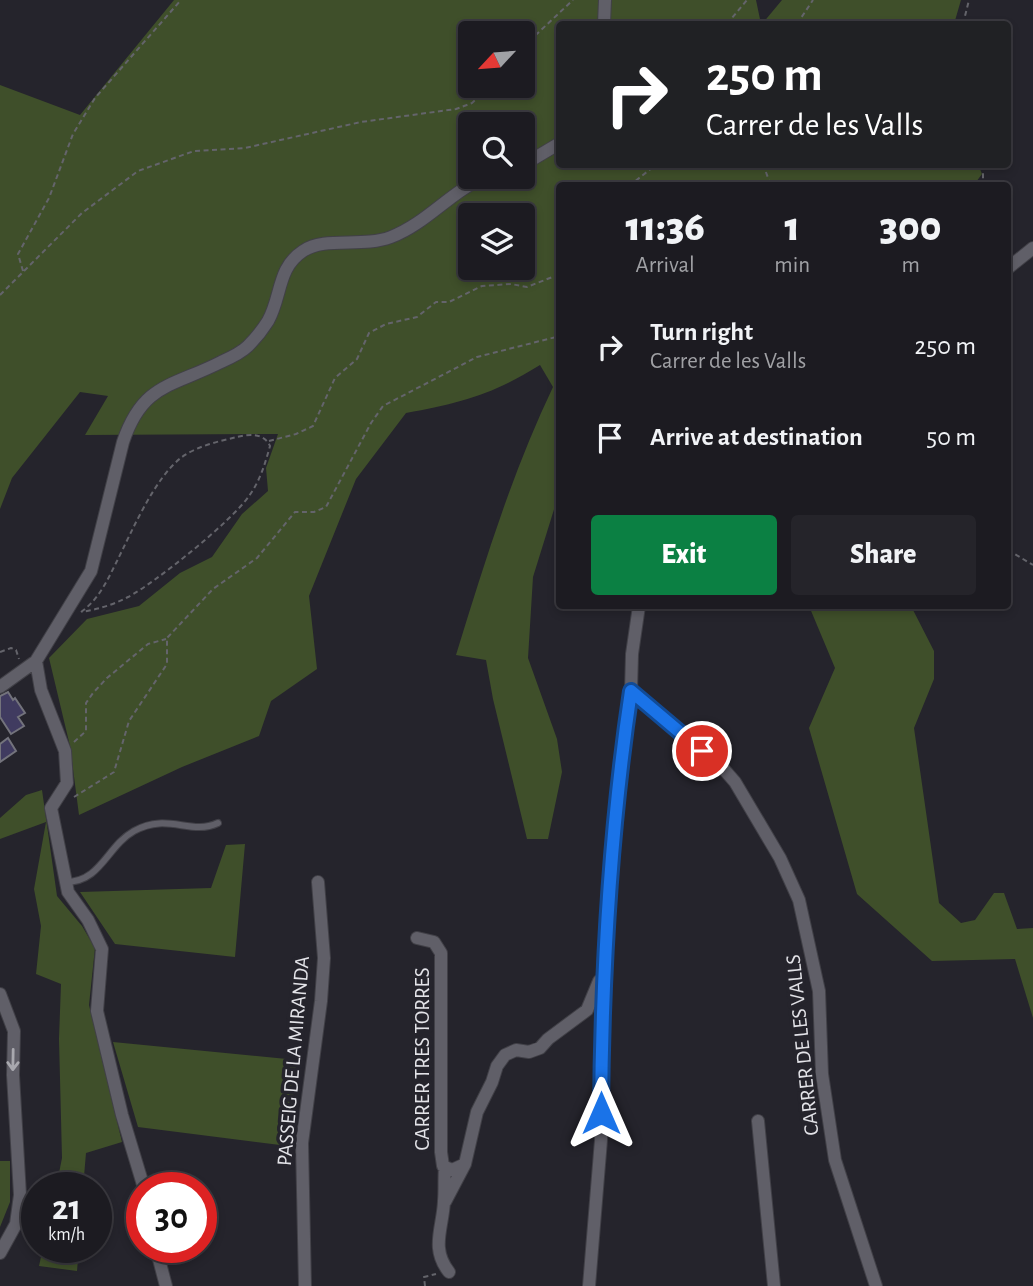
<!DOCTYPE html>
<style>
:root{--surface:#1c1b21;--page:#25242a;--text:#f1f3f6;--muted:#a0a1a5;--line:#3a393f;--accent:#0b8043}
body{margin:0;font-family:"Alegreya Sans",sans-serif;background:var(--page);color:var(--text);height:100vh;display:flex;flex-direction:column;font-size:26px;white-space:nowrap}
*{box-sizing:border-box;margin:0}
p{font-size:23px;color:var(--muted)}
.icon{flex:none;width:38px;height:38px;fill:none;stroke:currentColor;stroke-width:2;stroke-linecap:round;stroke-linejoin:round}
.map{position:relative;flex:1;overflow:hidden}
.side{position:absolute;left:556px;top:182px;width:455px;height:427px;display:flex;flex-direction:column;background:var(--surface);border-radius:7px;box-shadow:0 4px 10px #0003,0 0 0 2px var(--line)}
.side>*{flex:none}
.banner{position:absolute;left:556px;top:21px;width:455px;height:147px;border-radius:7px;box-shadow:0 4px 10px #0003,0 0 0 2px var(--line);background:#202124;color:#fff;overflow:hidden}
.needle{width:46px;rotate:244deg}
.controls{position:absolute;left:458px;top:21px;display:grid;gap:14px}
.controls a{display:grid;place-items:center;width:77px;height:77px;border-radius:7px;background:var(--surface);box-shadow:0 4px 10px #0003,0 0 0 2px var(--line);font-size:35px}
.speed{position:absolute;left:21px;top:1172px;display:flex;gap:14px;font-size:35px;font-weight:700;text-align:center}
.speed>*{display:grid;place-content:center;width:91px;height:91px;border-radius:50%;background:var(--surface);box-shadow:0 4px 10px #0003,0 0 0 2px var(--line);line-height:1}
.speed small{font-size:18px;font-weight:400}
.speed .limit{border:10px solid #d22;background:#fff;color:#111}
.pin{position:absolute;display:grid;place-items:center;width:60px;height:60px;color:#fff;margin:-30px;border:4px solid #fff;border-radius:50%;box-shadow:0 2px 7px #0007}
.me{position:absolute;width:77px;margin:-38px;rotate:0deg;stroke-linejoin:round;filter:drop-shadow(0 0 5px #0008)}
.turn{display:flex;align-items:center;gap:24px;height:147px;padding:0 35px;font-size:32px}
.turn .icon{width:91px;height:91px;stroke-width:2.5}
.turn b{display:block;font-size:49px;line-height:60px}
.eta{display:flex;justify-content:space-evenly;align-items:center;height:119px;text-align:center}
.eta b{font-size:42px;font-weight:800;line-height:49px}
.action{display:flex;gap:14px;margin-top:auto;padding:14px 35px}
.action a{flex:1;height:80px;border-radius:7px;background:var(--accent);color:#fff;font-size:28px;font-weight:800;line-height:80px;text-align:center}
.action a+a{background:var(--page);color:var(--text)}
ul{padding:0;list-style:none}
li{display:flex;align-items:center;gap:21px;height:91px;padding:0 35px}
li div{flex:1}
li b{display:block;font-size:26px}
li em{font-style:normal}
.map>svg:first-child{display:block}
.green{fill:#3f4f2a;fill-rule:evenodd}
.building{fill:#403b60;stroke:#73737c;stroke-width:2}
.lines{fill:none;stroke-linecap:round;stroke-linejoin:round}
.lane-casing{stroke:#414047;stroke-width:8}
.street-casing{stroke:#414047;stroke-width:14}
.path{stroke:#64646b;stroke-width:2;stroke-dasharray:5 3.5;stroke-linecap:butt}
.lane{stroke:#605f68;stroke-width:6}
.street{stroke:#605f68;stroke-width:12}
.oneway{stroke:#a8a8ae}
.route-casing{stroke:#114b97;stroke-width:18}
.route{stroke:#1a73e8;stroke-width:12}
.labels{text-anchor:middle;stroke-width:7;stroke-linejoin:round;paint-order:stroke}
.street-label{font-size:21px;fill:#e3e3e8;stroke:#25242c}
</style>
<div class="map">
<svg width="1033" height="1286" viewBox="0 0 1033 1286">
<rect width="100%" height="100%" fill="#25242c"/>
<path class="green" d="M174,0H756L761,24H560V164H978L982,174L973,186H560V480L556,503L533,577L528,658L557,739L562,772L548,839H527L493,699L486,660L456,655C484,564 512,473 553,387L540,365C492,395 460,403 406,413L356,479L309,596L317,669L271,701L259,736L182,767L79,815L70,746L49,658L87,619L139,606L180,573L212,557L242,514L268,491L266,468L278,434L85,435L108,396L80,392L12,478L0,509V85L80,115ZM471,33H523V86H471ZM471,124H523V177H471ZM471,215H523V268H471Z
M782,0H961L954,24H762Z
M809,606H911L934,651V679L914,728L939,903L961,923L975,920L994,893H1004L1017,929L1033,928V1018L1015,959L932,961L857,894L809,728L835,668Z
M42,790L57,896L82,926L95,948L89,1005L122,1142L86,1153L83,1188H56L62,1158L59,1039L61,984L36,974L41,926L34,889L46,822L0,839V818L26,795Z
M245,844L235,957L115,944L80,892L211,888L226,845Z
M113,1042L297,1060L288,1146L138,1127Z
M0,1161H10V1202L0,1227Z
M43,1248H79L77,1271L39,1266Z"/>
<path class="building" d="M8,692L13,700L15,698L25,713L18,717L24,726L11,734L0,717V696Z
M8,738L16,751L0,762V744Z"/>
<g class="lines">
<g class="lane-casing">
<path id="lane" d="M66,882C101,882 107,846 134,831C168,812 190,836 218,823"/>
</g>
<g class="street-casing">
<path id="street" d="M604,24L605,0
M523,165L560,143
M1008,268L1033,248
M36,661L41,690L65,751L67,783L51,808L68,892L88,920L102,949L97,1011L122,1115L144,1188
M0,687L36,661L91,571L123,442C143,383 172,387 221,362C230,358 241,353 248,346C255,339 263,329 268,321C282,296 277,268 303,251C325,236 362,248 391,237C427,223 450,192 485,177
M631,691L721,766L735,782L780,858L799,900L819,991L822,1074L835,1160L876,1286
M417,938L434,942L441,953V1152L443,1166L452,1170L465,1164L477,1112L492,1082L497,1066L505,1055L516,1050L529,1052L540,1048L548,1039L587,1010L599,981
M0,994L14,1031L13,1075L20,1195L16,1224L0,1253
M758,1121L774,1286
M445,1167C444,1178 445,1190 444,1201C443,1228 430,1248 449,1272
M445,1202L465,1164
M156,1248L166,1286
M305,1286L302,1143L321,1001L324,958L318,882
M589,1286L601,1140V1004L608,890L631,691L632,654L639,606"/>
</g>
<path class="path" d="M727,24L747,0
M797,24L813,0
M963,24L969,0
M523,47L573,0
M763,164L771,186
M629,186L657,164
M980,186L983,180V164
M23,271L18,254L49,198L73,134L95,98L181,0
M0,295L82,213L138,171L194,151L245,148L361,122L456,109L472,103L491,86
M269,441L296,434L313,426L335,378L357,359L369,333L386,324L417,317L436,302H449L482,286L511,284L527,287L560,274
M1008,550L1033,565
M81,612C99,599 107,581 117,561C132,531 155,477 182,457C197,446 220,441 237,437C250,434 264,433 270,446C265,464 260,481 249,496C232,521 155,583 128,597C113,605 98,609 82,612
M0,652L11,648L16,650L19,659
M74,742L86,731V703L93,693L107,678L148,644L166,639
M74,797L114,772L129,721L167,664V638L213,589L257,558L295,512H314L326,507L371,423L383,406L477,357L560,336
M425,1286L424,1277L436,1274"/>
<use href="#lane" class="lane"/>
<use href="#street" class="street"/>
</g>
<defs><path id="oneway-shaft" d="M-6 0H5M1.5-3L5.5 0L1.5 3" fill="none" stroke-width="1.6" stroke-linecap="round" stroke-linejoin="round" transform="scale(1.75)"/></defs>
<use class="oneway" href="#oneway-shaft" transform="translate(13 1060) rotate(91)"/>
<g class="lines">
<g class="route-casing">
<path id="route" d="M601,1113C602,971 610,831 631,691L702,751"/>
</g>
<use href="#route" class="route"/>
</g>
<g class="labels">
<g class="street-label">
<text transform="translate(802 1045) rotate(-96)" y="7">CARRER DE LES VALLS</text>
<text transform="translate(422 1059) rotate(-90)" y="7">CARRER TRES TORRES</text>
<text transform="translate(293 1061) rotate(-85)" y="7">PASSEIG DE LA MIRANDA</text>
</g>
</g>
</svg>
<div class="controls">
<a><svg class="needle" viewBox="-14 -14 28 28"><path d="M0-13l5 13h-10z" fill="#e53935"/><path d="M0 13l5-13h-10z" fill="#a0a1a5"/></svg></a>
<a><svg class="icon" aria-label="search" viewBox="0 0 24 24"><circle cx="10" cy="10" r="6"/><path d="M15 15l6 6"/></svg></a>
<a><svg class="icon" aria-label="layers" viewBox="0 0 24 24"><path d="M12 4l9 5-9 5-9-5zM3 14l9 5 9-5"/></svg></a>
</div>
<div class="speed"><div>21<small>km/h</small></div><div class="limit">30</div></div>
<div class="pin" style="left:702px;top:751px;background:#d93025"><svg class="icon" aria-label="arrive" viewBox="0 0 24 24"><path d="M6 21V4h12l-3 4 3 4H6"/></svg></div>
<svg class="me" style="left:601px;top:1113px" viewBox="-20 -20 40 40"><path d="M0-17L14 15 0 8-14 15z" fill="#1a73e8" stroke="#fff" stroke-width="4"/></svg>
<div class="banner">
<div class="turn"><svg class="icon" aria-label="right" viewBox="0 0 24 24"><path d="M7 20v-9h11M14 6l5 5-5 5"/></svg><div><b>250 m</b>Carrer de les Valls</div></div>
</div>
<section class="side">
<div class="eta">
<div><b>11:36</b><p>Arrival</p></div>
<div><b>1</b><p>min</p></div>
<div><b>300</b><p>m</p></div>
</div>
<ul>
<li><svg class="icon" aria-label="right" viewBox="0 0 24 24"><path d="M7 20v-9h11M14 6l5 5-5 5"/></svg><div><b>Turn right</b><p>Carrer de les Valls</p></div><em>250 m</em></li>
<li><svg class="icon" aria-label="arrive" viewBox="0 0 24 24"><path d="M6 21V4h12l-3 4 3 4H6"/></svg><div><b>Arrive at destination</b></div><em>50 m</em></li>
</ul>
<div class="action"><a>Exit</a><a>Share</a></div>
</section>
</div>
